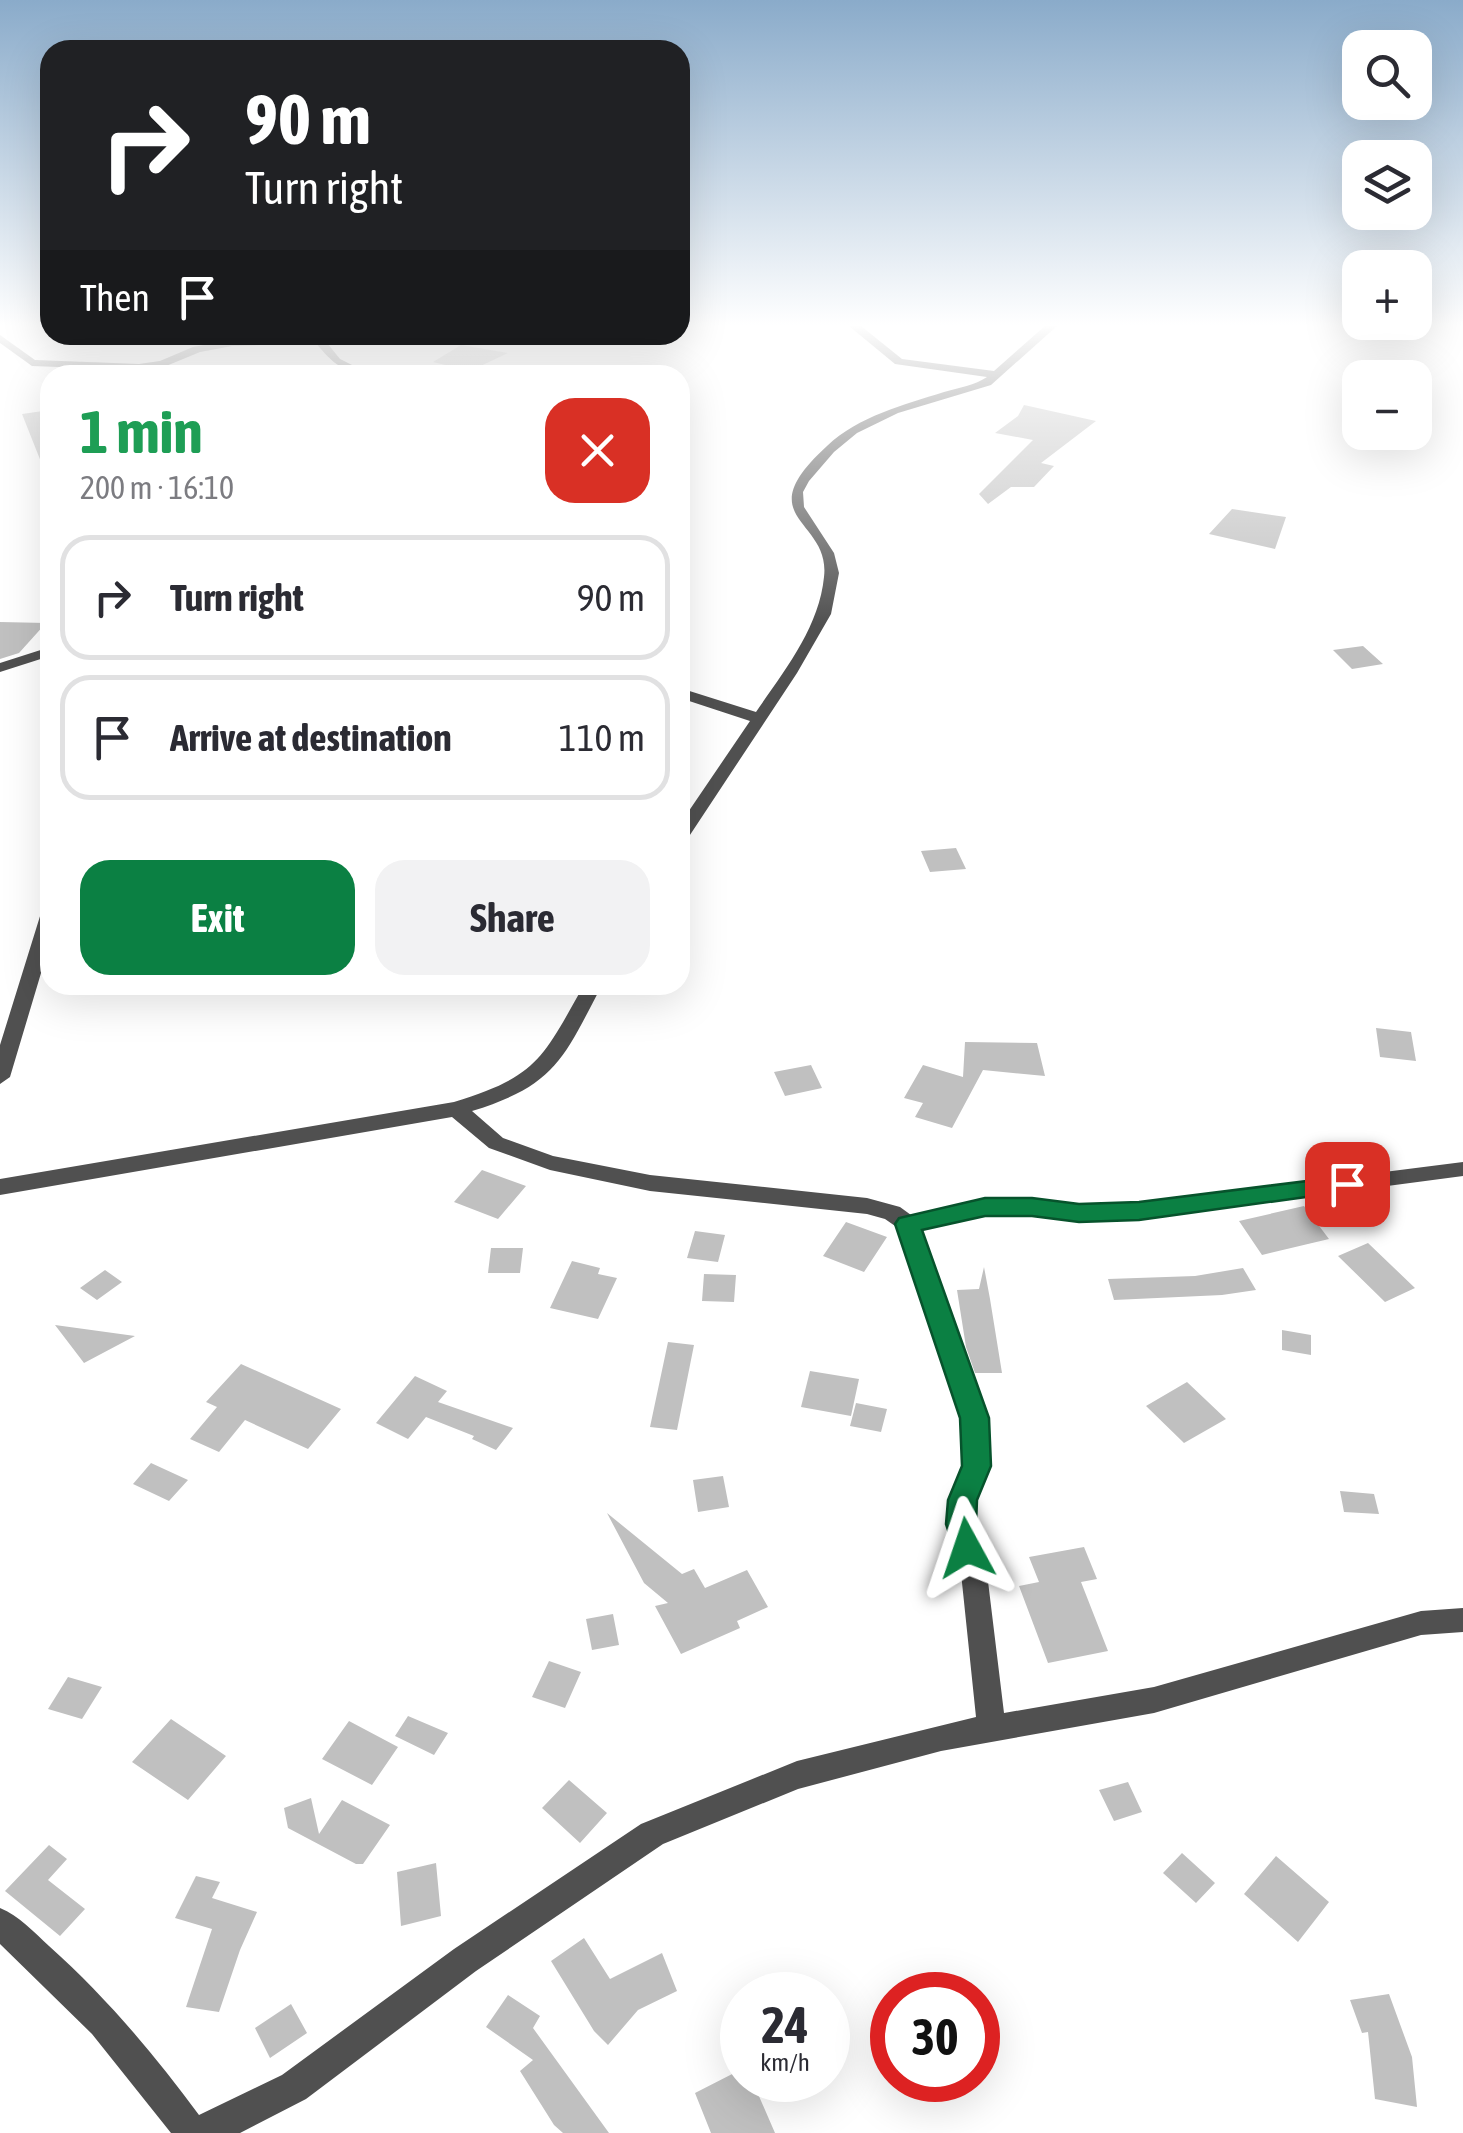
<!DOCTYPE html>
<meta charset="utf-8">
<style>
:root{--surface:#fff;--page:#f2f2f3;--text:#2b2b33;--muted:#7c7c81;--line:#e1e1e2;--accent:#0b8043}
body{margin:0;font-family:"Asap Condensed",sans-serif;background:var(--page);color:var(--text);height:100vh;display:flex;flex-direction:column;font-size:38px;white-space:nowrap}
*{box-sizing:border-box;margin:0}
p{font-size:32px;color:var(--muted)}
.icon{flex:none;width:55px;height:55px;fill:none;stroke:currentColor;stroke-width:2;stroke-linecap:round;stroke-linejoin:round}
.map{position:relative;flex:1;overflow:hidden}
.drawer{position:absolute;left:40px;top:365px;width:650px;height:630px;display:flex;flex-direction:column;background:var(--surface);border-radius:30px;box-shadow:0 10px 40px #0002}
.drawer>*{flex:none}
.hud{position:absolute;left:40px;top:40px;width:650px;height:305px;border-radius:30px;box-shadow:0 10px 40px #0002;background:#202124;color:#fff;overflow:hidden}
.buttons{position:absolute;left:1342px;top:30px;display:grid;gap:20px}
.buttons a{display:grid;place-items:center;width:90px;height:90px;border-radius:20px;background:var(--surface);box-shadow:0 10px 40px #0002;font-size:50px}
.speed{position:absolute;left:720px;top:1972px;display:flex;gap:20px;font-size:50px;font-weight:700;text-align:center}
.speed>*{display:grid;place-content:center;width:130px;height:130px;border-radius:50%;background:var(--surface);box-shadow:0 10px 40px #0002;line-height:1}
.speed small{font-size:25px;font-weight:400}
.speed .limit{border:15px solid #d22;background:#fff;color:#111}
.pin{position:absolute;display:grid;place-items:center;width:85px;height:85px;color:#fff;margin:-42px;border-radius:20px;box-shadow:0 5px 15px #0006}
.me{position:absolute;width:110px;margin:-55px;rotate:355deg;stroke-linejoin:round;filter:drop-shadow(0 0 8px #0008)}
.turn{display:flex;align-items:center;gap:35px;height:210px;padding:0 40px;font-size:45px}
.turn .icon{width:130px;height:130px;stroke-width:2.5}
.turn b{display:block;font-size:70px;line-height:85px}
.then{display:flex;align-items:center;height:95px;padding:0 40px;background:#0003;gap:20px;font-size:38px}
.round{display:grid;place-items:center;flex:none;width:105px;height:105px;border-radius:30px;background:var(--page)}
.summary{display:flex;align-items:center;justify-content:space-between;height:170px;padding:0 40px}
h1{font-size:60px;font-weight:700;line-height:75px;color:#1e9e55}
.button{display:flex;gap:20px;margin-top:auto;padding:20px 40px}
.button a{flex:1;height:115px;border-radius:30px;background:var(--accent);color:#fff;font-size:40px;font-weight:700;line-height:115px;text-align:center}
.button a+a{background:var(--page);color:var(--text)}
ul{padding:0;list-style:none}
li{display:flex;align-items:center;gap:30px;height:125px;margin:0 20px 15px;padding:0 20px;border:5px solid var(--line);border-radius:30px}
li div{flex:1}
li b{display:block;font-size:38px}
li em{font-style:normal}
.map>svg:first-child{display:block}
.building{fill:#c0c0c0}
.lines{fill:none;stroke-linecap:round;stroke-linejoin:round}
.minor{fill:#505050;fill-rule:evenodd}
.route{fill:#0b8043;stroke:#07532c;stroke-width:2.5}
</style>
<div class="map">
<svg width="1463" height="2133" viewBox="0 0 1463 2133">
<rect width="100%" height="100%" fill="#fff"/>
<path class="building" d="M461,345L508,353L470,371L433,362Z
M1024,405L1096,421L1041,463L1054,466L1034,487H1011L988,504L979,494L1033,440L995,433L1018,416Z
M50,410V482H49L22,414Z
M1232,509L1286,517L1275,549L1209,534Z
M0,622L46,623L19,653L0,659Z
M1363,646L1383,664L1352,669L1333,650Z
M956,848L966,869L930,872L921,851Z
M1376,1028L1411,1032L1416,1061L1380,1057Z
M965,1042L1037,1043L1045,1076L983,1070L952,1128L915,1117L923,1103L904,1098L923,1065L963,1077Z
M811,1065L822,1088L785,1096L774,1072Z
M482,1170L526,1186L498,1219L454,1202Z
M1304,1206L1329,1239L1262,1255L1239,1221Z
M846,1222L887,1237L864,1272L823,1256Z
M695,1231L725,1235L718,1262L687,1258Z
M1368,1243L1415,1288L1385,1302L1338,1256Z
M491,1248H523L520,1273H488Z
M572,1261L600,1268L598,1274L617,1278L598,1319L550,1308Z
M984,1267L990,1299L1002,1373H975L966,1347L957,1290L979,1289Z
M1243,1268L1256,1290L1222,1295L1114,1300L1108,1279L1195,1276Z
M105,1270L122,1282L97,1300L80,1288Z
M704,1274L736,1275L734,1302L702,1301Z
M55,1325L135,1336L84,1363Z
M1282,1330L1311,1335V1355L1282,1350Z
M668,1342L694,1345L677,1430L650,1427Z
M241,1364L341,1409L308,1449L245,1420L219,1452L190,1439L217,1407L206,1402Z
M810,1371L859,1379L851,1416L801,1407Z
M415,1376L447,1391L438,1402L513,1428L496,1450L472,1439L474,1436L426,1417L408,1439L376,1423Z
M1187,1382L1226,1419L1184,1443L1146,1406Z
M856,1403L887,1409L881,1432L850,1426Z
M151,1463L188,1480L169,1501L133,1484Z
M723,1476L729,1507L698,1512L693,1480Z
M1340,1491L1374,1494L1379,1514L1344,1512Z
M607,1513L682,1574L694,1569L705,1588L747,1570L768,1607L737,1621L740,1628L681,1654L655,1606L668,1603L644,1583Z
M1084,1547L1097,1579L1081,1582L1108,1651L1048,1663L1019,1586L1039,1582L1029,1557Z
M613,1614L619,1645L592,1650L586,1619Z
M549,1661L581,1672L565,1708L532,1697Z
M68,1677L102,1687L82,1719L48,1709Z
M408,1716L448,1733L434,1755L395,1736Z
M171,1719L226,1756L188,1800L132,1762Z
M349,1721L398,1747L372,1785L322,1759Z
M569,1780L607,1813L580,1843L542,1808Z
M1128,1782L1142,1812L1114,1821L1099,1790Z
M311,1798L319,1834L342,1800L390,1825L363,1864H356L288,1828L284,1808Z
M49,1845L67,1859L48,1880L85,1909L60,1936L5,1891Z
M1182,1853L1215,1883L1196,1903L1163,1873Z
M1276,1856L1329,1902L1298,1942L1244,1894Z
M436,1863L441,1916L401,1926L397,1872Z
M196,1876L220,1882L212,1898L257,1912L240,1950L219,2012L186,2007L212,1929L175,1918Z
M584,1938L610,1979L662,1953L677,1991L638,2010L608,2045L594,2031L551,1961Z
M1389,1994L1412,2057L1417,2107L1375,2099L1368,2032L1362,2033L1350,2000Z
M508,1995L540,2016L533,2028L609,2133H563L554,2125L520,2071L533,2060L486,2027Z
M291,2004L307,2033L270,2058L255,2028Z
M742,2069V2080H752L775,2133H711L695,2093Z"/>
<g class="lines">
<path class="minor" d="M849,326H861L902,359L994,371L1045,326H1057L991,385L898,413L857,433L834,452L809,481L803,492L804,507L834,553L839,573L831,614L797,673L686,841L680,842V824L750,721L680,698V688L756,712C784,671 819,628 824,577C831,518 746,520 827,446C859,416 903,405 944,392C959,388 975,385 987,377L895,364Z
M0,335L35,360L139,364L160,361L193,347L232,340L317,335H453L448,338L327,343L340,359L372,375C346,375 332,363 316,343L232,346L200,352L166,366L139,370L32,366L0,343Z
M50,647V656L0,672V663Z
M50,908V943L10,1077L0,1084V1045L41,913Z
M584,985H602C563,1059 556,1085 472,1111L503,1138L553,1156L650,1175L867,1198L900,1207L911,1215L985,1199H1032L1079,1205L1139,1203L1463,1162V1176L1139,1219L1079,1221L1032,1215H985L921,1229L987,1418L990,1466L975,1500L974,1524L987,1573L1004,1713L1154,1687L1421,1611L1463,1608V1632L1421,1635L1154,1713L941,1751L798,1789L663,1844L476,1971L306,2099L240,2133H171L92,2034L0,1944V1908C19,1916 34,1932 49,1946C106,1997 154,2054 199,2115L282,2075L454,1949L641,1824L797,1761L976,1717L961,1573L948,1524L949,1500L964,1466L963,1418L898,1228L885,1219L867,1214L650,1191L550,1170L489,1148L452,1117L0,1195V1179L454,1102C538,1076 542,1059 584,985Z"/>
</g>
<linearGradient id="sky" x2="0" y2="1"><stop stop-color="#8aabca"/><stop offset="0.52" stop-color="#fff"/><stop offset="1" stop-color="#fff" stop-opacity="0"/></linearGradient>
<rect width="1463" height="625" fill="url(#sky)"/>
<path class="route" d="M1347,1176L1359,1184L1356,1190L1139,1220L1079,1222L1032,1216H985L922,1230L989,1418L991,1466L977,1500L976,1524L982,1548L978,1557L967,1561L957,1557L946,1524L948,1500L962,1466L960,1418L895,1224L899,1218L985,1198H1032L1079,1204L1139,1202Z"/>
</svg>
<div class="buttons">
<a><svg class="icon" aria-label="search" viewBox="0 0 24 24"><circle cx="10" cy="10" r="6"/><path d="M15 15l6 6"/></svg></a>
<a><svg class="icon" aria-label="layers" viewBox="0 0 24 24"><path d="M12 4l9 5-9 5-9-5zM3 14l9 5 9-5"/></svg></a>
<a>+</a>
<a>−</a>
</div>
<div class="speed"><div>24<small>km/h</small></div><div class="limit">30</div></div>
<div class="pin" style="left:1347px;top:1184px;background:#d93025"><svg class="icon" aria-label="arrive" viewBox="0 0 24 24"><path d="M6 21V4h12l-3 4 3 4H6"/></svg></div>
<svg class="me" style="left:967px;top:1548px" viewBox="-20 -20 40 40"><path d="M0-17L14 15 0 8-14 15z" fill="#0b8043" stroke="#fff" stroke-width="4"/></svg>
<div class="hud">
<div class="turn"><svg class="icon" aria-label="right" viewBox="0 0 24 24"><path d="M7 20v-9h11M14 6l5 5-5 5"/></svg><div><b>90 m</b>Turn right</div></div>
<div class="then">Then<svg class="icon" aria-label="arrive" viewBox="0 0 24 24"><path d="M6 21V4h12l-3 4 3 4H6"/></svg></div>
</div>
<section class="drawer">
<div class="summary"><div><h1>1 min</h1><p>200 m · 16:10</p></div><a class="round" style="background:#d93025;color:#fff"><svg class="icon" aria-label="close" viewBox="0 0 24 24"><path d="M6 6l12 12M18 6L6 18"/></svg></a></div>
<ul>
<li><svg class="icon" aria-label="right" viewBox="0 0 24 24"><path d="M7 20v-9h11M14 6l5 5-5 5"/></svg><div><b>Turn right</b></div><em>90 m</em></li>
<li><svg class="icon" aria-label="arrive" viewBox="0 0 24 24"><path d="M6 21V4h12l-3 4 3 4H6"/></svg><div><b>Arrive at destination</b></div><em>110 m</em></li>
</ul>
<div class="button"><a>Exit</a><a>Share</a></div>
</section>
</div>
